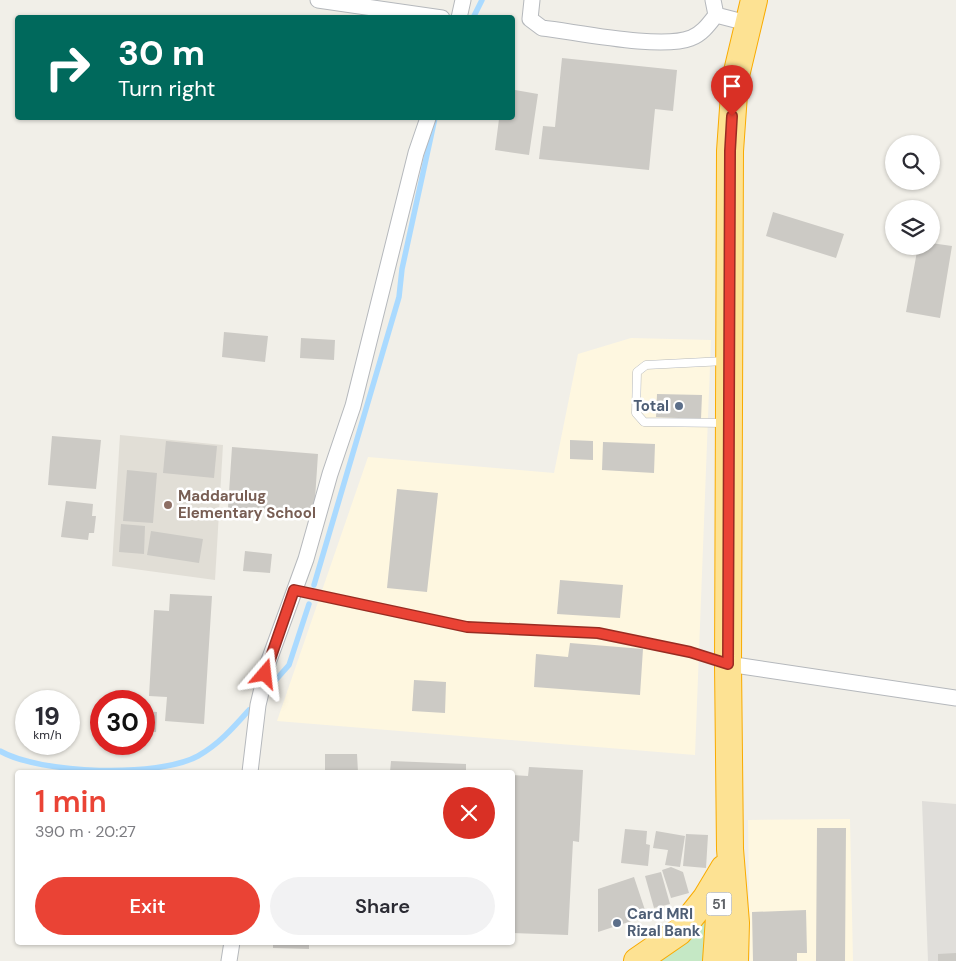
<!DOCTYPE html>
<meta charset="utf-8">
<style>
:root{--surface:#fff;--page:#f2f2f3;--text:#2b2b33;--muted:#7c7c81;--accent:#ea4335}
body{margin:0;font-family:"DM Sans",sans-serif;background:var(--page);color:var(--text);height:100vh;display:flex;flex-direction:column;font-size:19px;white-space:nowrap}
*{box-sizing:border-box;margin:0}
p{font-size:16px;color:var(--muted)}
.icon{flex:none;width:28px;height:28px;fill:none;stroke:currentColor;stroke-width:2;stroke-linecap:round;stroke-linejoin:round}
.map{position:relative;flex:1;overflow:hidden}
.panel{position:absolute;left:15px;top:770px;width:500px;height:175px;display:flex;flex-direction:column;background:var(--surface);border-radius:5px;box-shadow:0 1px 4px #0004}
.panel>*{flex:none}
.top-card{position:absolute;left:15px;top:15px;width:500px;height:105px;border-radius:5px;box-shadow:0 1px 4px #0004;background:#00695c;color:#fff;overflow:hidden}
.fabs{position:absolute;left:885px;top:135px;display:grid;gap:10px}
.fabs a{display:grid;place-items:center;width:55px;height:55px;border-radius:50%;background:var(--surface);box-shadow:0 1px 4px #0004;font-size:25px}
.speed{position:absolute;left:15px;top:690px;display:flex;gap:10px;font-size:25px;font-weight:700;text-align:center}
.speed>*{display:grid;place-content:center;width:65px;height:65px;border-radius:50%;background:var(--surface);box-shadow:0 1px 4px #0004;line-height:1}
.speed small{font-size:12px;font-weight:400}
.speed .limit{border:8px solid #d22;background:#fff;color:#111}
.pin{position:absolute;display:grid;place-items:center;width:42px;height:42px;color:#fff;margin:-51px -21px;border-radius:50% 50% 50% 0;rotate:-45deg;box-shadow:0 0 5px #0007}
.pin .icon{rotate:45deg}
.me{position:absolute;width:55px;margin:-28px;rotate:17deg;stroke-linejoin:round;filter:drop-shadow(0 0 4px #0008)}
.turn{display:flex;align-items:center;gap:18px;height:105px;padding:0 20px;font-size:22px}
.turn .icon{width:65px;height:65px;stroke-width:2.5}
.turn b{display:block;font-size:35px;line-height:42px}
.round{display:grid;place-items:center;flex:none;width:52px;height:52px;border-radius:26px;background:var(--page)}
.overview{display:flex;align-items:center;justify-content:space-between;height:85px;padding:0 20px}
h1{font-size:30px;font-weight:600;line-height:38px;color:var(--accent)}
.action{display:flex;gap:10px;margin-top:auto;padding:10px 20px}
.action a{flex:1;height:58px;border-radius:30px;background:var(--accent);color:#fff;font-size:20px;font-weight:600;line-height:58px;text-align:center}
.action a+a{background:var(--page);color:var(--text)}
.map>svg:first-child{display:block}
.commercial{fill:#fef7e0}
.industrial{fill:#e0deda}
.education{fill:#e1ded6}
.green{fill:#c5e8c5}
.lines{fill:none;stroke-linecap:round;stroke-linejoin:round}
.stream{stroke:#aadaff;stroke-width:5.5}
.building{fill:#cccac5}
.lane-casing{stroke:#b5b8bc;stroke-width:9}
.street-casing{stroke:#b5b8bc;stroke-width:17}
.highway-casing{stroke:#f9ab00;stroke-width:28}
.lane{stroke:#fff;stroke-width:8}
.street{stroke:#fff;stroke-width:15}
.highway{stroke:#fde293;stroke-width:26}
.route-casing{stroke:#982c22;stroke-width:12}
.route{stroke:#ea4335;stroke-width:9}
.service-dot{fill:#5c6f8a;stroke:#fff;stroke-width:2}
.education-dot{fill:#8d6e63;stroke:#fff;stroke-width:2}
.labels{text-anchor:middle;stroke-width:5;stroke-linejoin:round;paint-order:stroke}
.shield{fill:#fff;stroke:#8f9295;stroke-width:1}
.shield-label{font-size:14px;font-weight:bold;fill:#5f6368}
.service-label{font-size:15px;font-weight:bold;fill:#4e5e75;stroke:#fff;text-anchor:end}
.education-label{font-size:15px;font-weight:bold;fill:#785e54;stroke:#fff;text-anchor:start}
</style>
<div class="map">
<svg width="956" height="961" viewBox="0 0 956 961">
<rect width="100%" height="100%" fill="#f1efe8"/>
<path class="commercial" d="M631,338L711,340L695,755L277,721L368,457L554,473L578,354Z
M850,819L853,961H750L748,820Z"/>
<path class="industrial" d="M922,801L956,804V961H928Z"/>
<path class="education" d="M120,435L223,445L215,580L112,566Z"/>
<path class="green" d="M714,905V961H657C683,949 700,929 714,905Z"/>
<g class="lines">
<path class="stream" d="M473,18L482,0
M314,585L399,297L402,269L435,118
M265,692L289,665L309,604
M0,751C40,774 158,778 198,756C219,744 233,728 249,710"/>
</g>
<path class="building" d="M562,58L677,70L673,111L655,109L649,170L539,159L543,126L555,127Z
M515,90L538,94L529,155L495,150L499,119L512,118Z
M773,212L844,234L836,258L766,236Z
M931,243L952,246L940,318L906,312L918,246H931Z
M224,332L268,336L265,362L222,357Z
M301,338L335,340L334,360L300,358Z
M657,394L702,395L701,419L656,417Z
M52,436L101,440L96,489L48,485Z
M570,440L593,441V460L570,459Z
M166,441L217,446L214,478L163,473Z
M603,442L655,444L654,473L602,470Z
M232,447L318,454L314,514L228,508Z
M127,470L157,473L153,523L123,521Z
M397,489L438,493L427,592L387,588Z
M66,501L93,504L92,516H96L94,533H89L88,540L61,537Z
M121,524L145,526L144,554L119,552Z
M151,531L203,539L199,563L147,555Z
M245,551L272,554L270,573L243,571Z
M560,580L623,585L620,618L557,614Z
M170,594L212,596L204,724L165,721L167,697L149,696L154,610L169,611Z
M570,643L643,649L640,695L534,687L536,654L568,657Z
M414,680L446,682L445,713L412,711Z
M144,711L157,712L156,732H144Z
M325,754H357L358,772H325Z
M391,761L466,764V772H390Z
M529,767L583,770L579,842L573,841L568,935L512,933V775L528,776Z
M817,828H846L845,961H816Z
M625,829L647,831L646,844L650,845L648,866L621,863Z
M656,831L685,836L680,867L665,865L668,850L653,848Z
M686,834L708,835L706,868L683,866Z
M671,867L683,872L689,893L671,898L662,870Z
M661,872L670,904L654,908L645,876Z
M634,877L647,916L598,932V889Z
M806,910L807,953H797V961H753L752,912Z
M273,942H309V949L273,948Z
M451,942H482L478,945H451Z
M956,953V961H938V954Z"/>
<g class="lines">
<g class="lane-casing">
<path id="lane" d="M724,423L644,422L636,413L637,372L646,365L725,361
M294,590L467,627L598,633L690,652L724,663"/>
</g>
<g class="street-casing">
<path id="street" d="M318,0L442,18
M532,0L530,19L542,28C577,32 661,50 691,38C702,34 709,24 716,15
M713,0L716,15L747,23
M459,18L463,0
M728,664L956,698
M250,772L258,705L268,663L306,559L330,474L353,406L416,153L428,118
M229,961L232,942"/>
</g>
<g class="highway-casing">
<path id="highway" d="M637,961L679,932L706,898L724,868
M716,961L721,888
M735,961L736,923L730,849L728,664L730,151L735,80L754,0"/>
</g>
<use href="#lane" class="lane"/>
<use href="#street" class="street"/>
<use href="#highway" class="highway"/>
</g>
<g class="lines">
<g class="route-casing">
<path id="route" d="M265,674L294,590L467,627L598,633L690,652L728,664L730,151L732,116"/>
</g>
<use href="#route" class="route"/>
</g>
<g class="service-dot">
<circle cx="679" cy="406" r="5"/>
<circle cx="617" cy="923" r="5"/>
</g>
<circle class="education-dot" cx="168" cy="505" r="5"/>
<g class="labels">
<rect class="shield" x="706.5" y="892.5" width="25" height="23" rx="4"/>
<g class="shield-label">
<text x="719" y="909">51</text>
</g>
<g class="service-label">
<text x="669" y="411">Total</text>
<text x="627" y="919" text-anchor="start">Card MRI<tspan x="627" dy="17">Rizal Bank</tspan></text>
</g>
<g class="education-label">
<text x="178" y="501">Maddarulug<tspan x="178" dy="17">Elementary School</tspan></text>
</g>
</g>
</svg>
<div class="fabs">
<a><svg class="icon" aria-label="search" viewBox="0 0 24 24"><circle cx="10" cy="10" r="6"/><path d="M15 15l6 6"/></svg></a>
<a><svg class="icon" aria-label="layers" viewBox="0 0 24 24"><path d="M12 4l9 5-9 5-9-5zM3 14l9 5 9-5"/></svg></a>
</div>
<div class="speed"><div>19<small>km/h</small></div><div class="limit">30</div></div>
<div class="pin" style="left:732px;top:116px;background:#d93025"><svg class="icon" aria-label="arrive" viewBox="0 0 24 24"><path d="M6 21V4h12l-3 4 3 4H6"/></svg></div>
<svg class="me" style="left:265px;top:674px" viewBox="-20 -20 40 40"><path d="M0-17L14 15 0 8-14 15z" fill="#ea4335" stroke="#fff" stroke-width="4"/></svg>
<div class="top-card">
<div class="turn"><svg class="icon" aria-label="right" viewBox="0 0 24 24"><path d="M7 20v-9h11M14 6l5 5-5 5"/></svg><div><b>30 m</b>Turn right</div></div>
</div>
<section class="panel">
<div class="overview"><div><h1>1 min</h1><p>390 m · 20:27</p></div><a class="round" style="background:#d93025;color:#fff"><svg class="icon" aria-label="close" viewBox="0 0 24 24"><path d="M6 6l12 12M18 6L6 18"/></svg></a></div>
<div class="action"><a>Exit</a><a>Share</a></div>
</section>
</div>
